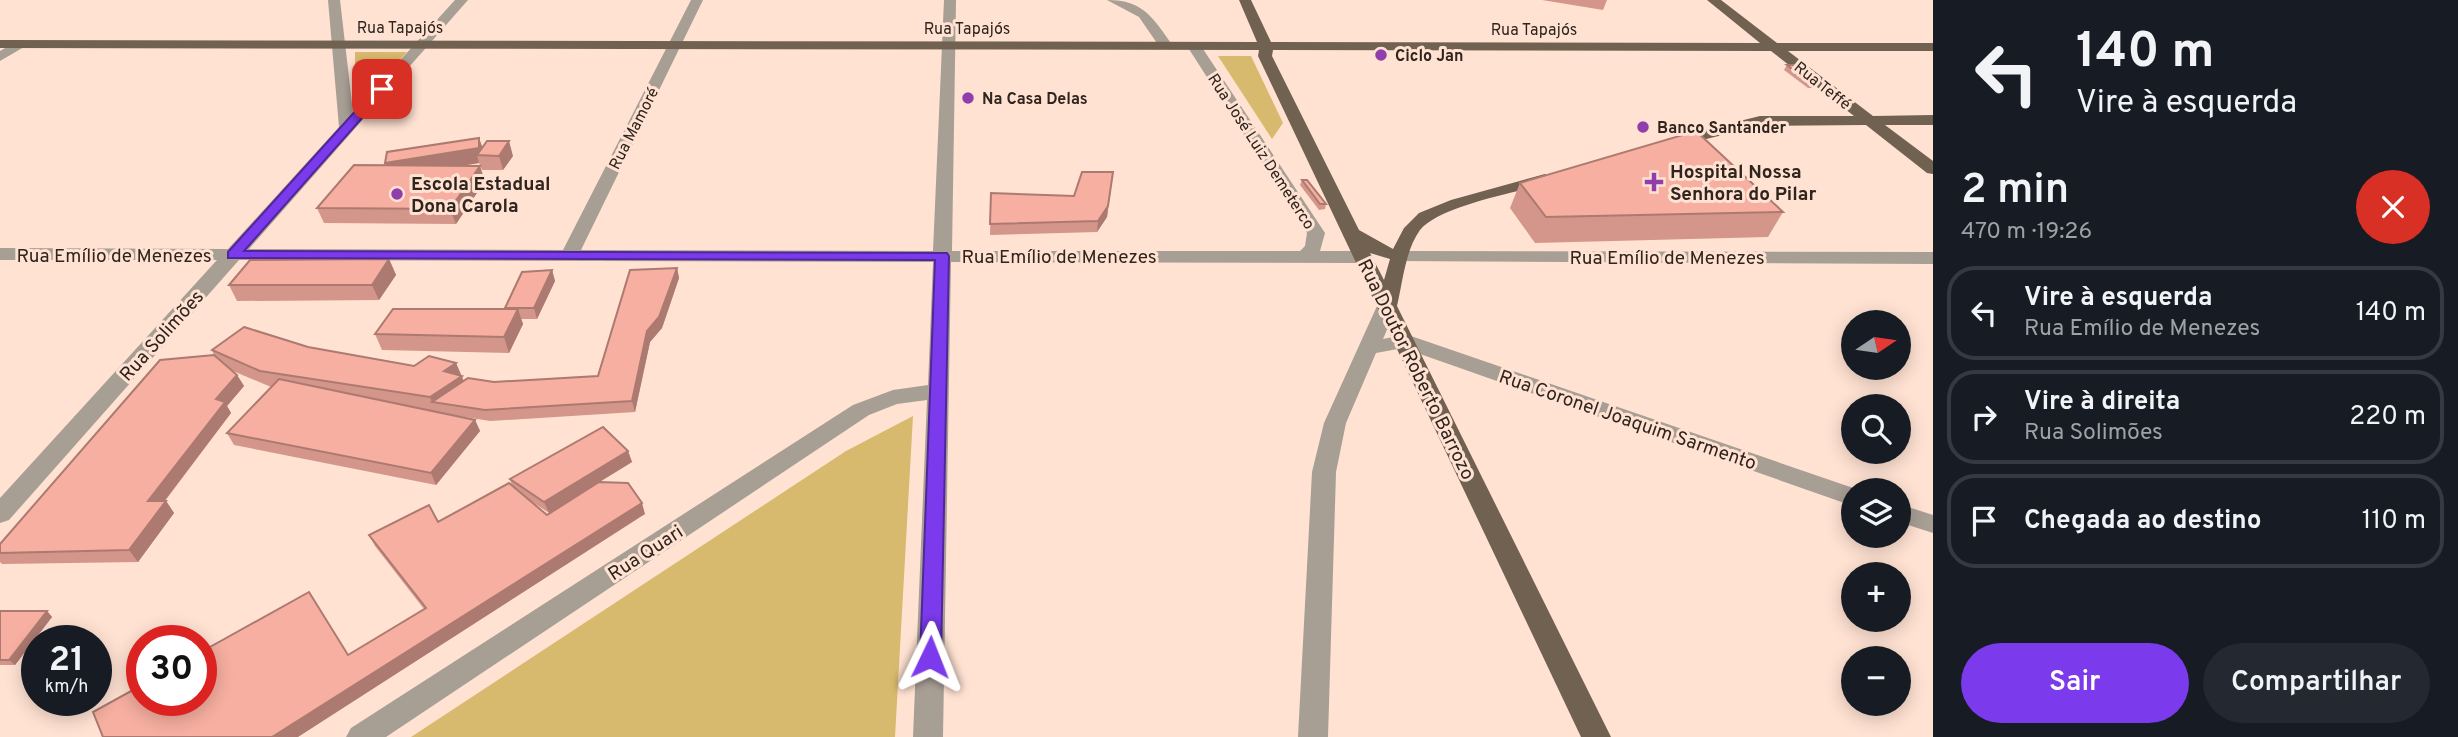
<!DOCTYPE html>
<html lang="pt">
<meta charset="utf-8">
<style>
:root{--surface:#171b24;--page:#242831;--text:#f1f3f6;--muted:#9ea1a6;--line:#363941;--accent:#7c3aed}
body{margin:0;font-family:Overpass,sans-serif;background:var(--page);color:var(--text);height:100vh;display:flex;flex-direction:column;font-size:26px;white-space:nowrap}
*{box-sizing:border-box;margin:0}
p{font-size:23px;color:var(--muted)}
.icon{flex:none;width:38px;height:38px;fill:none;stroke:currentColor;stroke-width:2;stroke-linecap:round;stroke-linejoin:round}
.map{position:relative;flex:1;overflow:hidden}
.side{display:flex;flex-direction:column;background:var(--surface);width:525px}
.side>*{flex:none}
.banner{background:#171b24;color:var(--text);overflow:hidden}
.needle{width:46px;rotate:77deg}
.buttons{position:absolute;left:1841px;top:310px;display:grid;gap:14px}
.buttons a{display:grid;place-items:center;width:70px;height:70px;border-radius:50%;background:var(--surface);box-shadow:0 4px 18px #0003;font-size:35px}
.speed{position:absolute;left:21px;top:625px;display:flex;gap:14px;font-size:35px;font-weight:700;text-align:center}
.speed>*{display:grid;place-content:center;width:91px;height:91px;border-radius:50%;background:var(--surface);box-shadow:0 4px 18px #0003;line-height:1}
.speed small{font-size:18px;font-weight:400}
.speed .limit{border:10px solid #d22;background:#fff;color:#111}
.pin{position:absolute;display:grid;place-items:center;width:60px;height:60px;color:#fff;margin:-30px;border-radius:14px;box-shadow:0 4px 10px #0006}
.me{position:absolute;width:77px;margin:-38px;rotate:2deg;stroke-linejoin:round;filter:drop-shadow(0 0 5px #0008)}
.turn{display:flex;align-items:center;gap:24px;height:147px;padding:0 28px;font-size:32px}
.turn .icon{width:91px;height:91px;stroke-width:2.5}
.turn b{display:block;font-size:49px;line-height:60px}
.round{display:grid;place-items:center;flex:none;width:74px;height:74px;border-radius:37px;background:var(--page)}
.summary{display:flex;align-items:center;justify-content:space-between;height:119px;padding:0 28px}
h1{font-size:42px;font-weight:600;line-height:52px}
.primary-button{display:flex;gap:14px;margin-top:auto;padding:14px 28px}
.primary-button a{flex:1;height:80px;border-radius:42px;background:var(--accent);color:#fff;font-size:28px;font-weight:600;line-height:80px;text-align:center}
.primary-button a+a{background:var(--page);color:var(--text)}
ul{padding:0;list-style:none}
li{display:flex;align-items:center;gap:21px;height:94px;margin:0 14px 10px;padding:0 14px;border:4px solid var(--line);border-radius:28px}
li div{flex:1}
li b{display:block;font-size:26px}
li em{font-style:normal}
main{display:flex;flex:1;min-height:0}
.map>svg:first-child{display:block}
.green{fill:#d7ba6d}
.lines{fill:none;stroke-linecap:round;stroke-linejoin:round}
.minor{fill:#a79e94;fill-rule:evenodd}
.major{fill:#706150;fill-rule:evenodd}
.wall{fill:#d4968a}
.shaded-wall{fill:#ac7a70}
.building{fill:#f6afa0;stroke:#ac7a70;stroke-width:2}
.route{fill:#7c3aed;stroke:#51269a;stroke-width:2}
.poi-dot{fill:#913eac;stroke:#ffe2d2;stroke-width:2.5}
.labels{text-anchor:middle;stroke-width:6;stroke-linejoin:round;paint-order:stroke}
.far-street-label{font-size:16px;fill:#2f241e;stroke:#ffe2d2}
.far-poi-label{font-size:16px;font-weight:bold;fill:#2f241e;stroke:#ffe2d2;text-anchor:start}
.poi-label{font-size:19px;font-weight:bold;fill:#2f241e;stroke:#ffe2d2;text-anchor:start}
.street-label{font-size:19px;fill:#2f241e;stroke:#ffe2d2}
</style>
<main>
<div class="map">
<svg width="1933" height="737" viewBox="0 0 1933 737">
<rect width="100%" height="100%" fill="#ffe2d2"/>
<path class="green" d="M355,52H407L355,109Z
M1218,56H1251L1283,123L1272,139Z
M913,416L895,737H411L846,451Z"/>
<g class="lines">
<path class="minor" d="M328,0H340L353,112L455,0H468L249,249L563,250L691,0H703L581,250L933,251L944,0H956L952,251H1300L1305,246L1307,233L1187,46L1194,42L1201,46L1325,233L1320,251H1363L1372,257L1363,263L951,262L943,737H913L927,400L897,404L869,415L386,737H346L351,728L853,405L893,390L928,385L933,262L239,260L9,520L0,523V498L217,260H0V248L228,249L339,127Z
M1107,0C1144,0 1153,18 1173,46L1171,49H1161L1139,17Z
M19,40L24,41V47L0,61V51Z
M1401,251L1933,252V264L1394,261L1392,257L1394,253Z
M1387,300L1394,302L1397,306L1383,339L1404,335L1411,336L1859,490H1853V506L1403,348L1376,353L1346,423L1336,472L1328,737H1298L1312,472L1324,423L1377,306L1380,302Z
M1899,504L1933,515V533L1899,522Z"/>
<path class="major" d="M1239,0H1251L1271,42L1760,43L1707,0H1721L1777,43H1933V51H1788L1873,116L1933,115V125H1885L1933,161V174L1927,173L1866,125L1760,126L1673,147L1667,145L1665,142L1667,139L1760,116H1854L1771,51L1273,50L1272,56L1359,230L1393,249L1404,228L1419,213L1451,200L1545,174L1553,179L1551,183C1520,191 1439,206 1420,230C1405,251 1403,281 1397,306L1611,737H1581L1258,56L1259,50L0,48V40L1257,42ZM1370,253L1390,259L1384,280Z"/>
</g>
<path class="wall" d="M1542,0H1607L1603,10Z
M1787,65L1818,83L1815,88H1808L1784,70Z
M479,138L482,147L513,156L503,170H482L479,163L460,166L485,181L456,224L324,223L317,208L386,165L385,163Z
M1113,172L1107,217L1097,232L990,235L991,193L1074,196Z
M1302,180L1326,204L1325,209L1319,210L1300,185Z
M1520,183L1783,212L1768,237L1535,243L1510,208Z
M389,259L396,275L379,300L237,301L229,285Z
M677,268L679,278L662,328L650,342L635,412L490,421L459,416L475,420L480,431L436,485L234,445L227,433L271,387L233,371L237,375L244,386L227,406L231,413L165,501H166L174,513L138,562L2,564L0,562V544L214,355L212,350L414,366L456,363L464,381L494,382L598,376Z
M552,270L555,281L537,319H521L523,324L509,353L382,350L375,334L505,309Z
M628,451L632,462L549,513L531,501L547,515L645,514L349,655L424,609L375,546L369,535L438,522L512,486L510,479Z
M0,611H47L52,617L15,665H0Z"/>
<path class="shaded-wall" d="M479,138L484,152L477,155L479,163L391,177L385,163Z
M509,141L513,156L503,170L499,156Z
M480,166L485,181L456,224L450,209Z
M1113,172L1107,217L1097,232L1098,221Z
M389,259L396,275L379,300L372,285Z
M677,268L679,278L662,328L650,342L635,412L632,401L647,331Z
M552,270L555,281L537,319L534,308Z
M518,309L523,324L509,353L504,337Z
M456,363L468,392L432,402L430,397L444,371Z
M237,375L244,386L227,406L231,413L156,512L148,501L216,399Z
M475,420L480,431L436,485L431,473Z
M628,451L632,462L549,513L544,502Z
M166,501L174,513L138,562L129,550Z
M642,503L645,514L298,737H272Z
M47,611L52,617L15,665L9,660Z"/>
<path class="building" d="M1787,65H1794L1818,83H1810Z
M1696,131L1783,212L1546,217L1520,183Z
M479,138V148L385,163L387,152Z
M487,141H509L499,156L477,155Z
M354,165L480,166L450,209L317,208Z
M1082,172H1113L1108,206L1098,221L990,224L991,193L1074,196Z
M1302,180H1307L1326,204H1320Z
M389,259L372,285H229L250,260Z
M677,268L659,317L647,331L632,401L485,410L432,402L468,378L494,382L598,376L630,270Z
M552,270L534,308H505L522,272Z
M393,309H518L504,337L375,334Z
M244,327L308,347L414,366L429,356L456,363L444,371L462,376L430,397L260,371L212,350Z
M214,355L237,375L216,399L225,402L148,501H166L129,550L0,553V544L160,360Z
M279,379L475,420L431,473L227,433Z
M603,427L628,451L544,502L510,479Z
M599,482L628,483L642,503L272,737H103L93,712L142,685V700H201V652L309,592L348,655L426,608L369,535L429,505L438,522L509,483L547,515Z
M0,611H47L9,660H0Z"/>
<path class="route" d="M382,85L388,89L386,91L244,251L947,253L949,256L941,657L938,663L930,666L923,663L920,657L935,260L228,258V252L378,86Z"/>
<g class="poi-dot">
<circle cx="1381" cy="55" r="7"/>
<circle cx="968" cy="98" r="7"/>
<circle cx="1643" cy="127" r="7"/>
<path d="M1650.5 171.5h7v7h7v7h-7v7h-7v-7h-7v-7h7z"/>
<circle cx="397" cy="194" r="7"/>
</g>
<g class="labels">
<g class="far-street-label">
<text x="400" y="33">Rua Tapajós</text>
<text x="967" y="34">Rua Tapajós</text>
<text x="1534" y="35">Rua Tapajós</text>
<text transform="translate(1823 85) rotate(38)" y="6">Rua Teffé</text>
<text transform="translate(633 128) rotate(-63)" y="6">Rua Mamoré</text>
<text transform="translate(1262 151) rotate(57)" y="6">Rua José Luiz Demeterco</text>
</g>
<g class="far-poi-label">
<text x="1395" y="61">Ciclo Jan</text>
<text x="982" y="104">Na Casa Delas</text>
<text x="1657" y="133">Banco Santander</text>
</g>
<g class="poi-label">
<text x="1670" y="178">Hospital Nossa<tspan x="1670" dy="22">Senhora do Pilar</tspan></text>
<text x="411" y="190">Escola Estadual<tspan x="411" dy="22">Dona Carola</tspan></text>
</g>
<g class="street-label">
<text x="114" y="262">Rua Emílio de Menezes</text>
<text x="1059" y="263">Rua Emílio de Menezes</text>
<text x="1667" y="264">Rua Emílio de Menezes</text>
<text transform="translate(161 335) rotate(-48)" y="7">Rua Solimões</text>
<text transform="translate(1417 369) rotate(64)" y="7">Rua Doutor Roberto Barrozo</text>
<text transform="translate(1628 419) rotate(19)" y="7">Rua Coronel Joaquim Sarmento</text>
<text transform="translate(645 552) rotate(-33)" y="7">Rua Quari</text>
</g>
</g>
</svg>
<div class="buttons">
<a><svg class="needle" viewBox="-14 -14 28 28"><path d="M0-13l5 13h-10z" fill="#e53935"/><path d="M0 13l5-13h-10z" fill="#9ea1a6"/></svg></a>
<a><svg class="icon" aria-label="search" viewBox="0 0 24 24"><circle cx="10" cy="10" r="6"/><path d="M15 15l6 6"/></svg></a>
<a><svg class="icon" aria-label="layers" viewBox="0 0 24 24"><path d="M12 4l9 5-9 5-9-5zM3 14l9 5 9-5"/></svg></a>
<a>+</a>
<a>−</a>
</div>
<div class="speed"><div>21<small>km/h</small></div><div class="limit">30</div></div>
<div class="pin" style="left:382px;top:89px;background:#d93025"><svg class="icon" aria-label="arrive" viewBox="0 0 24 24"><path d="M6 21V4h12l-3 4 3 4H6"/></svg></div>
<svg class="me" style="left:930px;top:657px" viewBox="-20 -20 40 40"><path d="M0-17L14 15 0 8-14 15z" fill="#7c3aed" stroke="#fff" stroke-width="4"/></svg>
</div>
<section class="side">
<div class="banner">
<div class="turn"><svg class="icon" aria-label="left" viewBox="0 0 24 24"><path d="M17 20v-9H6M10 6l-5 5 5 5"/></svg><div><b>140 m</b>Vire à esquerda</div></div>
</div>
<div class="summary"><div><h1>2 min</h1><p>470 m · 19:26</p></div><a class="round" style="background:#d93025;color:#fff"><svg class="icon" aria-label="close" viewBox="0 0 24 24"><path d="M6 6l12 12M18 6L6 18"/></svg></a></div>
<ul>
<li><svg class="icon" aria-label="left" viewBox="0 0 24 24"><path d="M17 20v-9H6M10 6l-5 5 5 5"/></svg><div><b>Vire à esquerda</b><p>Rua Emílio de Menezes</p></div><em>140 m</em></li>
<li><svg class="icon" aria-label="right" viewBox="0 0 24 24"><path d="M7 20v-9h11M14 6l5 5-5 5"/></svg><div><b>Vire à direita</b><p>Rua Solimões</p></div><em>220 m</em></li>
<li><svg class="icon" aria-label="arrive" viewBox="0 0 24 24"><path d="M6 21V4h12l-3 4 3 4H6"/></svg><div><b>Chegada ao destino</b></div><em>110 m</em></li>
</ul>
<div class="primary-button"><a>Sair</a><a>Compartilhar</a></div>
</section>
</main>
